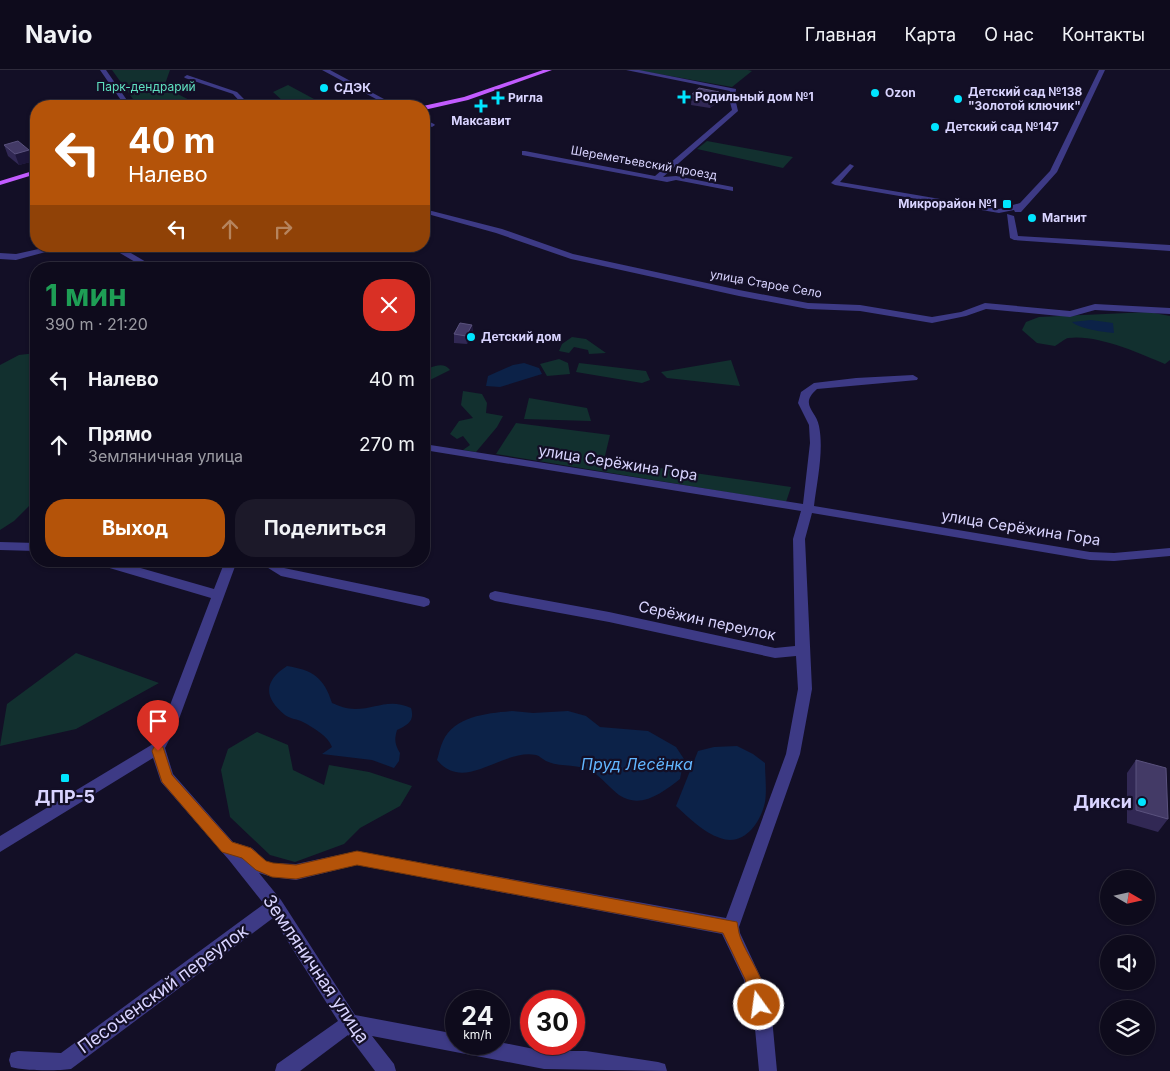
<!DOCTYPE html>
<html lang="ru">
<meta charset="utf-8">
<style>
:root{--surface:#0e0b1c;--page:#1c1929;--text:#f1f3f6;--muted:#9b9ba3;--line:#2e2b3b;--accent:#b45309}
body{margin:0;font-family:Inter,sans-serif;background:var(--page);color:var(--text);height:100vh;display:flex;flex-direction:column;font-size:19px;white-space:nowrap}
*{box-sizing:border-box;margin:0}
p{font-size:16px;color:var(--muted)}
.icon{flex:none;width:28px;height:28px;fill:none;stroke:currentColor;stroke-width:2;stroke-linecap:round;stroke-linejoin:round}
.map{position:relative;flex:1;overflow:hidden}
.sheet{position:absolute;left:30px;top:192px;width:400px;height:305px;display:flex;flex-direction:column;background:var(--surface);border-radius:20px;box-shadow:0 1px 4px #0004,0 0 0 1px var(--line)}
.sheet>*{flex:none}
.guide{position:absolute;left:30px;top:30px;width:400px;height:152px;border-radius:20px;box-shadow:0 1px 4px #0004,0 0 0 1px var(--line);background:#b45309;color:#fff;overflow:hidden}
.needle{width:32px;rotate:99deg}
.tools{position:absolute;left:1100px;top:800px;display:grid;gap:10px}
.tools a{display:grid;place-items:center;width:55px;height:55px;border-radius:50%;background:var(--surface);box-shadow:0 1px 4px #0004,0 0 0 1px var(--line);font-size:25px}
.speed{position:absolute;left:445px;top:920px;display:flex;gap:10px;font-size:25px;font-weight:700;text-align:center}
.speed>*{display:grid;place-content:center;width:65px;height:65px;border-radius:50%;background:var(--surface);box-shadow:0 1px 4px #0004,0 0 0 1px var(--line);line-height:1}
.speed small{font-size:12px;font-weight:400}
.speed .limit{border:8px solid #d22;background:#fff;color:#111}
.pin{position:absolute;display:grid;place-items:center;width:42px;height:42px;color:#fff;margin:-51px -21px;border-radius:50% 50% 50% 0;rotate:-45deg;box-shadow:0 0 5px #0007}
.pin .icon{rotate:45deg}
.me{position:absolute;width:55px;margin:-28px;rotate:346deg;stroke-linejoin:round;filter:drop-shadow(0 0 4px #0008)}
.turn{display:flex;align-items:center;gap:18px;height:105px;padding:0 15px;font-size:22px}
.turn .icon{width:65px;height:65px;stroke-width:2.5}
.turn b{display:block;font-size:35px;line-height:42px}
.lanes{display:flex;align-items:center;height:48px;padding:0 15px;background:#0003;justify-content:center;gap:25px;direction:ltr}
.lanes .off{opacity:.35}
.round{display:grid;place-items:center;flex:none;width:52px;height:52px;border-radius:20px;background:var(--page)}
.summary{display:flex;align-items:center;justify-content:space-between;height:85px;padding:0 15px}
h1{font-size:30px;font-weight:700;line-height:38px;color:#1e9e55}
.button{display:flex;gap:10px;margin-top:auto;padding:10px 15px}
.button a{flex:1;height:58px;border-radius:20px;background:var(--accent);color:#fff;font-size:20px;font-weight:700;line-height:58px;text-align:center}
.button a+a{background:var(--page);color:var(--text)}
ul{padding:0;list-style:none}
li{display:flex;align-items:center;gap:15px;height:65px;padding:0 15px}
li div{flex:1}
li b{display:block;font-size:19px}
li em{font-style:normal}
header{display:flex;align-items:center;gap:30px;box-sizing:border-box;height:70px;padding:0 25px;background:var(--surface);border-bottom:1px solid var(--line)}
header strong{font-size:24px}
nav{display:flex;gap:28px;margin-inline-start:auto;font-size:18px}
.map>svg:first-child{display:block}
.green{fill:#12302f}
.water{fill:#0c2248}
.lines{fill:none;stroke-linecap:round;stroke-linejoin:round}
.minor{fill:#3d3a85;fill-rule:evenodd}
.major{fill:#c25bff;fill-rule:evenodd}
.wall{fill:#312854}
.shaded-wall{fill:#1d163a}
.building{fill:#433a66;stroke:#5a527e}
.route{fill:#b45309;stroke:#753606}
.poi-dot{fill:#00e5ff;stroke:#130f26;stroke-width:2}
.labels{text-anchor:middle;stroke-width:4.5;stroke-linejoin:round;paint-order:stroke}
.far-park-label{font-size:12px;fill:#5fe0c0;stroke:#130f26}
.far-poi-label{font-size:12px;font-weight:bold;fill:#d9d4ff;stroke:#130f26;text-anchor:start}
.far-street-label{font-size:12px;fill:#d9d4ff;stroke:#130f26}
.street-label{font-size:15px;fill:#d9d4ff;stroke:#130f26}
.water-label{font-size:16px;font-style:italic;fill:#62b6ff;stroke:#130f26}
.near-poi-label{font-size:18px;font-weight:bold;fill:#d9d4ff;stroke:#130f26}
.near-street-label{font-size:18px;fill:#d9d4ff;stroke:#130f26}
</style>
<header>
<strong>Navio</strong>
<nav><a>Главная</a><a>Карта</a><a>О нас</a><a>Контакты</a></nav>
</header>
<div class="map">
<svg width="1170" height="1001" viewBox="0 0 1170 1001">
<rect width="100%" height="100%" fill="#130f26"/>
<path class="green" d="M112,0H170L164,17L201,36H138Z
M636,0H748L752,1L732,17Z
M288,15L314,29H317L300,33L284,32L273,22Z
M707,71L793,87L783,98L697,79Z
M1149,242L1170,246V290L1165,294C1139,283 1097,264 1068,268C1064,269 1059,274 1055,276L1037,273L1022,260L1026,252L1039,247Z
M572,267L586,269L606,283L589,284L588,280L574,277L569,283L559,281L562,274Z
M36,283V429L14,451L0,460V295L19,285Z
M559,289L568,293L570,304L547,306L540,294Z
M731,290L740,316L667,308L661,302Z
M579,293L646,301L650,310L642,313L576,302Z
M424,294L428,298C436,296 444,292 450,300L424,313Z
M463,321L482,324L487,333L486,343L503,346L497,357L476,382L463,380L470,375L463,366L457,369L450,364L459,351L473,348L461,335Z
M529,328L587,338L591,351L524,349Z
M516,353L610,365L604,390L791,417L786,432L496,384Z
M76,583L159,613L76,659L0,676L7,634Z
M257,662L288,675L293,700L324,715L329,695L369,702L412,716L400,736L360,758L344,774L295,792L270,785L230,747L221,700L228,679Z"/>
<path class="water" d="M1091,250L1113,253L1114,263C1103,262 1080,259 1072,252Z
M524,293L539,298L542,304L500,317L486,316L488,306L513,295Z
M287,596C312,600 324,607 332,633C339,636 347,639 355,639C377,639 388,628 411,638C415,651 408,655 397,660C394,670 395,675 400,683L399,691L394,698L372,690L322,684L332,677C328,666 314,658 303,652C298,649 290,649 285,645C263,627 264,611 287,596Z
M512,641L533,643L568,641L586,646L600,657L648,661L676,677L684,689L680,709C663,722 641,740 619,725C610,718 602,708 593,702C578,693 561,698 546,691C542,689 540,686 536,685C502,678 465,724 437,690C439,684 440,677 443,671C454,646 488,643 512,641Z
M737,676L753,684L765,693C765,705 767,720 765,732C761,752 744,777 720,768C703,762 689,748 676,736L698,681L714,677Z"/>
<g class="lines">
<path class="minor" d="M100,0H106L131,36H125Z
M322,0H330L397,36H389Z
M626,0H639L736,19L735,28L738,41L663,107L676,106L733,117V121L676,110L667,112L522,85V81H525L655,106L732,40L729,28L730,21Z
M1099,0H1105L1057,102L1021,142H1015L1014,140L999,143L835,115L831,113L850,94L854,96L840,112L999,139L1020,133L1050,101Z
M187,5L237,22L251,36H244L233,24L185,8L184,7Z
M424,49L434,54L435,55L432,57L424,54Z
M424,139L502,159L573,184L739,220L808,233L860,235L932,247L961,242L985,233L1070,241L1095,234L1170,238V244L1095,240L1070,247L986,239L966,246L932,253L860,241L808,239L739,226L571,189L496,163L424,143Z
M1007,144L1014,146L1018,166L1170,175V181L1014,170L1010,168Z
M52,176H68L16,190L0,189V183L16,184Z
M108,176H119L158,199H147Z
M913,305L918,308L917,310L817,319C799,335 816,340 819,356C824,381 817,411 814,436L1090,482L1114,483L1170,478V486L1114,491L1090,490L812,443L805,469L812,619L800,684L739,857L740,863L761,908L772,948L777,1001H759L754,948L744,910L722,864L357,795L296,810L272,807L259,803L281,830L355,945L456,964V974H499V972L544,981H586L658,992L665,994L667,1001L544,999L372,966L394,994L396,1001H375L348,965L300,1001H275L277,994L338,951L273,848L71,999C58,1001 24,1001 11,997L9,990L11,983L18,981L61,983L264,834L229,790L161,712L153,688L0,782V766L153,674L162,656L211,528L96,494L94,491H116L214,519L225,491H237L176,657L165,678L173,704L233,772L252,778L266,791L272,793L296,794L357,781L726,848L786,684L798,619L796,586L775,588L609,552L495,531L490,529L489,526L490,523L495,521L609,542L775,578L795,576L793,469L801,441L424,380V374L803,434L810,373L809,355L798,333L801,322L814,313L856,308Z
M0,472L36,473V481L0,480Z
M257,491H273L284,498L424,527L429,529L430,532L429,535L424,537L281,506Z"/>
<path class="major" d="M543,0H552L468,30L424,40L423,36L464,27Z
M36,100V104L0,115V111Z"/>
</g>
<path class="wall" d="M699,18L718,32L710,38L691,35L692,24Z
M4,75L29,80L34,91L19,95L8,86Z
M472,255L473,263L467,274L454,273V264Z
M1136,690L1168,749L1158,762L1127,753V703Z"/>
<path class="shaded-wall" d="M719,22L718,32L710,38L711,28Z
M29,80L34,91L19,95L15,84Z
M472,255L473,263L467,274L466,266Z"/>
<path class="building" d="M699,18L719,22L711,28L692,24Z
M18,71L29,80L15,84L4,75Z
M460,253L472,255L466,266L454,264Z
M1136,690L1166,698L1168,749L1136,740Z"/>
<path class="route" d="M158,676L163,677L172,705L232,772L251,778L266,791L273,793L296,795L357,781L737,852C738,856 738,859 739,863C744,884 774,918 765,941L759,943L753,941L745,909L723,863L357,795L296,809L272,807L256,800L242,788L222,782L162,712L152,681L154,677Z"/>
<g class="poi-dot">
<circle cx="324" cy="18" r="5"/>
<circle cx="875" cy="23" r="5"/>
<path d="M681.5 19.5h5v5h5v5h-5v5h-5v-5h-5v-5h5z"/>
<path d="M495.5 20.5h5v5h5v5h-5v5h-5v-5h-5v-5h5z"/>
<circle cx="958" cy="29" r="5"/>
<path d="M478.5 28.5h5v5h5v5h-5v5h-5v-5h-5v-5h5z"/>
<circle cx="935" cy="57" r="5"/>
<rect x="1002" y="129" width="10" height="10" rx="2.5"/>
<circle cx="1032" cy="148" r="5"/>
<circle cx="471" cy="267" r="5"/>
<rect x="60" y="703" width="10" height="10" rx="2.5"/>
<circle cx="1142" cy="732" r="5"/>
</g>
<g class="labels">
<g class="far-park-label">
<text x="146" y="21">Парк-дендрарий</text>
</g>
<g class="far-poi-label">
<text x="334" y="22">СДЭК</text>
<text x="968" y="26">Детский сад №138<tspan x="968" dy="14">"Золотой ключик"</tspan></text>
<text x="885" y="27">Ozon</text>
<text x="695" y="31">Родильный дом №1</text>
<text x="508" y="32">Ригла</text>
<text x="481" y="55" text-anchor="middle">Максавит</text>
<text x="945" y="61">Детский сад №147</text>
<text x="997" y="138" text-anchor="end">Микрорайон №1</text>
<text x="1042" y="152">Магнит</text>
<text x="481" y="271">Детский дом</text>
</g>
<g class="far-street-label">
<text transform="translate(644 93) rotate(10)" y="4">Шереметьевский проезд</text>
<text transform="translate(766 214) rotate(10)" y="4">улица Старое Село</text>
</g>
<g class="street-label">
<text transform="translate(618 393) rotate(9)" y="5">улица Серёжина Гора</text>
<text transform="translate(1021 458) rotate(9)" y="5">улица Серёжина Гора</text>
<text transform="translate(707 551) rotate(12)" y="5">Серёжин переулок</text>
</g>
<g class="water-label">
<text x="637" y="700">Пруд Лесёнка</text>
</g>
<g class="near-poi-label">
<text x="65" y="733">ДПР-5</text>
<text x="1132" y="738" text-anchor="end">Дикси</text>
</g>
<g class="near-street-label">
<text transform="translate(316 899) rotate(56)" y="6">Земляничная улица</text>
<text transform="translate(163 919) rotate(-36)" y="6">Песоченский переулок</text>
</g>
</g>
</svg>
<div class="tools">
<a><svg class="needle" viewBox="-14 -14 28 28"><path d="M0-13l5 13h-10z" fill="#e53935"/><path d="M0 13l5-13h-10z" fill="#9b9ba3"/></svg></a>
<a><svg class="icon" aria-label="sound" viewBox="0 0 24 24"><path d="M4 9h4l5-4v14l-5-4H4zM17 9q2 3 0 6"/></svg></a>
<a><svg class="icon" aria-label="layers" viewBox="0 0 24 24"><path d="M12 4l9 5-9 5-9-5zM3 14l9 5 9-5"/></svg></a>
</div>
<div class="speed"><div>24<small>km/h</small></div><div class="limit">30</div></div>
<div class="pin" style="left:158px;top:681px;background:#d93025"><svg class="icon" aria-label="arrive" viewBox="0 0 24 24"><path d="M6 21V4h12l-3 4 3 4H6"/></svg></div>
<svg class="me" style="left:759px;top:935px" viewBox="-20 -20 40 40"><circle r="17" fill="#b45309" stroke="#fff" stroke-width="3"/><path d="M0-11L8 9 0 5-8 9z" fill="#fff"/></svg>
<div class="guide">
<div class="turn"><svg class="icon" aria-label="left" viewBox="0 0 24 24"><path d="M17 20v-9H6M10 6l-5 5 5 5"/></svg><div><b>40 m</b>Налево</div></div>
<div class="lanes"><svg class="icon" aria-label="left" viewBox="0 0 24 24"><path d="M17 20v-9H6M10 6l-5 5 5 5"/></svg><svg class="icon off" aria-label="ahead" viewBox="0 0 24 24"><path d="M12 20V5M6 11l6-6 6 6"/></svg><svg class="icon off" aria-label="right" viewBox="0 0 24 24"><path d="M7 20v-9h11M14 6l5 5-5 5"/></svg></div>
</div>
<section class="sheet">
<div class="summary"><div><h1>1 мин</h1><p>390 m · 21:20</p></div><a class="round" style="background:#d93025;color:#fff"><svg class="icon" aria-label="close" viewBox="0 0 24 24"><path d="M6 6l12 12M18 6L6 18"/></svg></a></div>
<ul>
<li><svg class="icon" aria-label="left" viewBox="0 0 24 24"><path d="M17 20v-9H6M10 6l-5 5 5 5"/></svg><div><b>Налево</b></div><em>40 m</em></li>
<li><svg class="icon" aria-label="ahead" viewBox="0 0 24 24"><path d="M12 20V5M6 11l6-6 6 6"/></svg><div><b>Прямо</b><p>Земляничная улица</p></div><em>270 m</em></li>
</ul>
<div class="button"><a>Выход</a><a>Поделиться</a></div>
</section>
</div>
